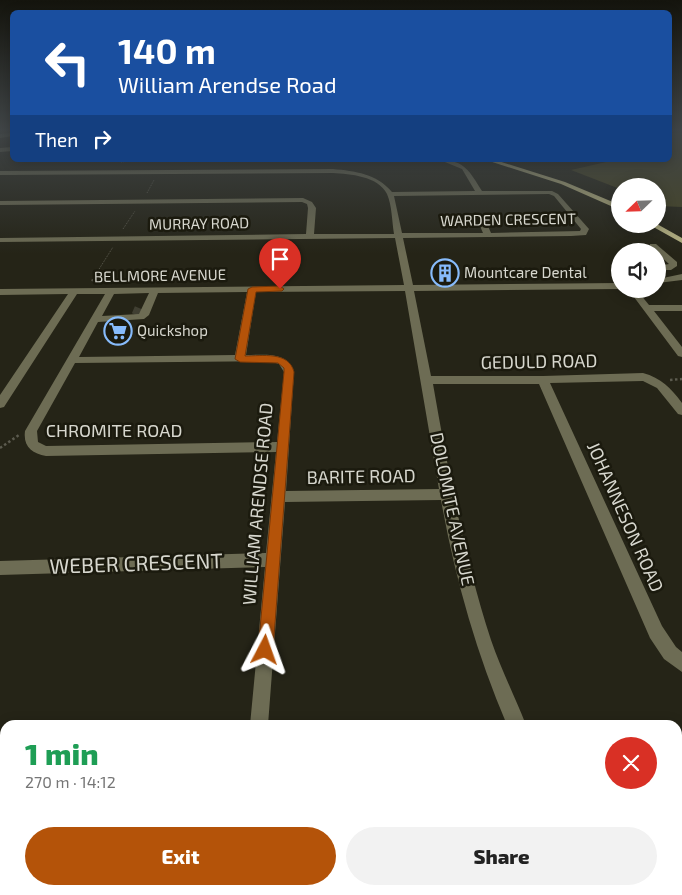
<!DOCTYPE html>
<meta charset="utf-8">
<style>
:root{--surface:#fff;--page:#f2f2f2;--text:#222;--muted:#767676;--accent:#b45309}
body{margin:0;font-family:"Exo 2",sans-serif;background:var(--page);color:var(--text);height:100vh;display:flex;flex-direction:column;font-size:19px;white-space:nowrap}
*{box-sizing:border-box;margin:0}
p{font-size:16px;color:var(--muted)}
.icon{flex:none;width:28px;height:28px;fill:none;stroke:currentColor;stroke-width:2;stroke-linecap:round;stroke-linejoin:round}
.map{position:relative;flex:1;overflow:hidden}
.details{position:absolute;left:0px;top:720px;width:682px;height:175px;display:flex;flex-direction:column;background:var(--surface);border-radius:15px 15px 0 0;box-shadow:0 2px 12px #0003}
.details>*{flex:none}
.top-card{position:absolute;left:10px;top:10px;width:662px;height:152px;border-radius:8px;box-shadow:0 2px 12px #0003;background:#1a4fa0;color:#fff;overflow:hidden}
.needle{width:32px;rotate:247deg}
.tools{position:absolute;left:611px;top:178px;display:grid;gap:10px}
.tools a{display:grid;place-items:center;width:55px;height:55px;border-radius:50%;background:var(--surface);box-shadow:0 2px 12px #0003;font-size:25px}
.pin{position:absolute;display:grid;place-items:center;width:42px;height:42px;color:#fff;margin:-51px -21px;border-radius:50% 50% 50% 0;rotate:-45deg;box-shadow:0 0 5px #0007}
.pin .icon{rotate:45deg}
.me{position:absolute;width:55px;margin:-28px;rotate:4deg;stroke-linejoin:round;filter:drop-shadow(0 0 4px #0008)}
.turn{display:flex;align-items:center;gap:18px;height:105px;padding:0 25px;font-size:22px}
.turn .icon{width:65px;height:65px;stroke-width:2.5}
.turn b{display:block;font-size:35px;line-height:42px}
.then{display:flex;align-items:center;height:48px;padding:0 25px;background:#0003;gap:10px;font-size:19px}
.round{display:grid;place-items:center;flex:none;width:52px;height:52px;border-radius:26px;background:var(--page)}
.overview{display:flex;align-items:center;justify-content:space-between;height:85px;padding:0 25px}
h1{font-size:30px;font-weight:800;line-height:38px;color:#1e9e55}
.action{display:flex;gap:10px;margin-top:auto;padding:10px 25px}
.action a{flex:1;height:58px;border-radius:30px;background:var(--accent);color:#fff;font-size:20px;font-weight:800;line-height:58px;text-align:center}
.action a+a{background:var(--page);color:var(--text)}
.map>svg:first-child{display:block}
.green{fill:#474523}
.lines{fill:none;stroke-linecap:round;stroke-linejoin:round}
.stream{stroke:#504b0f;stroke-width:7}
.minor-tunnel{stroke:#403f32;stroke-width:9;stroke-dasharray:9 5;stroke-linecap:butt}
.path-far3{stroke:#5c5b4f;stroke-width:1;stroke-dasharray:1 1;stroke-linecap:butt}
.path-far2{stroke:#5c5b4f;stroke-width:2;stroke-dasharray:2 2;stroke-linecap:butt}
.path-far1{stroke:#5c5b4f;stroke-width:2.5;stroke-dasharray:2.5 2.5;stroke-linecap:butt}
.path{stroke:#5c5b4f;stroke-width:4;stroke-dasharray:4 4;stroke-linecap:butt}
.minor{fill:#6d6c54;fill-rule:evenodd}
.major{fill:#b9b584;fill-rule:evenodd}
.route{fill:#b45309;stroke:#753606}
.labels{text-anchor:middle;stroke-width:5;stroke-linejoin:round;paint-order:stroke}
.far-street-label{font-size:15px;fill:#d7d7ce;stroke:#1b1a0e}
.far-poi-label{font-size:15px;fill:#d7d7ce;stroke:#1b1a0e;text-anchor:start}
.street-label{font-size:18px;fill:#d7d7ce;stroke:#1b1a0e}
.near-street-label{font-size:21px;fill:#d7d7ce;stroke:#1b1a0e}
</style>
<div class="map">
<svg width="682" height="895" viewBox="0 0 682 895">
<rect width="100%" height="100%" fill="#252417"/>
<path class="green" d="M670,133H682V207L658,206V186H620V189L571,170L615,160H670Z"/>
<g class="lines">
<path class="stream" d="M678,792L682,790
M463,895L474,890"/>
<path class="minor-tunnel" d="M136,315L139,308"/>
<path class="path-far3" d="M121,162L142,160
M147,193L154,180
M123,229L135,211
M96,274L113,247"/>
<path class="path-far2" d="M92,281L97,273"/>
<path class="path-far1" d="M670,380L682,379
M0,448L19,435"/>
<path class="path" d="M556,895L566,890"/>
<path class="minor" d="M12,133V136L0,138V134Z
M12,147V151L0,152V148Z
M440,160C465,160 470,172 482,191H552L558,194L589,229L586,235L571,236L403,238L413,285L620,283V289L414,291L431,376H543L643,373C661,378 671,388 682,403V415L678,414L657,388L643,381L550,383L662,626L676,647L682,652V672L664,659L650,638L539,384H433C448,470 464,557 491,640C501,669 515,697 526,725H507C476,652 455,578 441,500L285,502L268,725H250L265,567L0,575V561L266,553L276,452L46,456C32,453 23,447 25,431L105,294H77L4,407L0,408V395L68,294L0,295V289L404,285L395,238L0,242V238L306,234L308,208L307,204L302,202L0,205V201L303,198L312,202L316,208L314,234H394C392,222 392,205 387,194C378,176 350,174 333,173L0,175V171L333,169C355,171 377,174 392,192L475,191L462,169ZM549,194L554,196L581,229L580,231L491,233L484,217L480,215L476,217L483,233H402L394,196ZM405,291L439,489L286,491L294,372C288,351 264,355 246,355L256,292ZM247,292L235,355L79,357L98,322L144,319L149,315L158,293ZM149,293L139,314L102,316L114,294ZM269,361L279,364L284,372L277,442L46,446L38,442L37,431L75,363Z
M650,244H656L677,262V266L671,270H658V266L669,264L658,254V251L650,248Z
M620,267V278L613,272Z
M682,274V280L658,283V279Z
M628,289H636L649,305H682V311H654L682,347V357L678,356Z
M0,768H5V788H0Z
M592,890H615L617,895H594Z"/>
<path class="major" d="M486,160H495L565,182L620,205V210L561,184Z
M648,224H657L682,238V243Z"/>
</g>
<linearGradient id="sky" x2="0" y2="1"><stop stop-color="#14140d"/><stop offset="0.51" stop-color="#404547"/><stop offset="1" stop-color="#404547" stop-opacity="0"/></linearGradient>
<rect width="682" height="254" fill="url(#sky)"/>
<path class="route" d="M280,286L284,289L282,291L256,292L245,356C262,356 289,351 294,372L273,650L271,655L265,657L260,655L258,650L284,372V368L278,363L240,362L235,359L248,289L252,287Z"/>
<defs>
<g id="building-ring" transform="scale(1.4375)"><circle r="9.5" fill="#1b1a0e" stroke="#87bbfb" stroke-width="1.5"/><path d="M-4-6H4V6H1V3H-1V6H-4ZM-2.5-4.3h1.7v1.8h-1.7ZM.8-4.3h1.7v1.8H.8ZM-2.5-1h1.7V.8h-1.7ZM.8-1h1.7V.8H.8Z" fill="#87bbfb"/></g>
<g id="supermarket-ring" transform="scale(1.4375)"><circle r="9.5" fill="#1b1a0e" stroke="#87bbfb" stroke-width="1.5"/><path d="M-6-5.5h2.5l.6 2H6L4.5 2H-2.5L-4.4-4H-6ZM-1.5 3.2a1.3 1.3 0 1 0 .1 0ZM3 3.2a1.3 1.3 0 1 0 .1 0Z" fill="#87bbfb"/></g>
</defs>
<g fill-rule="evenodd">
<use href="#building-ring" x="445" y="273"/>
<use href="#supermarket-ring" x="118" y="331"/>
</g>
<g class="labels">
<g class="far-street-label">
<text transform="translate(508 220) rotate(-1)" y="5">WARDEN CRESCENT</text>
<text transform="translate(199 224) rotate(-1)" y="5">MURRAY ROAD</text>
<text transform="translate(160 276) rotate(-1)" y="5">BELLMORE AVENUE</text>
</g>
<g class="far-poi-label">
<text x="464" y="278">Mountcare Dental</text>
<text x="137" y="336">Quickshop</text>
</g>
<g class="street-label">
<text transform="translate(539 362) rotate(-1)" y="6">GEDULD ROAD</text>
<text x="114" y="437">CHROMITE ROAD</text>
<text transform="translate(361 477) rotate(-1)" y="6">BARITE ROAD</text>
<text transform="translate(258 504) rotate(-85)" y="6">WILLIAM ARENDSE ROAD</text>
<text transform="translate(452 509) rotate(78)" y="6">DOLOMITE AVENUE</text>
<text transform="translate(625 517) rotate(66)" y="6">JOHANNESON ROAD</text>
</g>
<g class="near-street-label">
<text transform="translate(136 564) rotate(-2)" y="7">WEBER CRESCENT</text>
</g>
</g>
</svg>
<div class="tools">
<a><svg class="needle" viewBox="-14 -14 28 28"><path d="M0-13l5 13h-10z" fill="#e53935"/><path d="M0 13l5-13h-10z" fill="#767676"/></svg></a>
<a><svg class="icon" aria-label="sound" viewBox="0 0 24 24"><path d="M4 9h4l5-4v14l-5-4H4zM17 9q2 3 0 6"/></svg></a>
</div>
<div class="pin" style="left:280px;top:289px;background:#d93025"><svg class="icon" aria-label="arrive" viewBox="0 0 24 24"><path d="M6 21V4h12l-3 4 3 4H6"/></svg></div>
<svg class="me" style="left:265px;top:650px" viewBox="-20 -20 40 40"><path d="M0-17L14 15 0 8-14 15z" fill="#b45309" stroke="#fff" stroke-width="4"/></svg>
<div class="top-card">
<div class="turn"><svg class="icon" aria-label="left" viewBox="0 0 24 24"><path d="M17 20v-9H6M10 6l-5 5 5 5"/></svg><div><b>140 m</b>William Arendse Road</div></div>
<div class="then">Then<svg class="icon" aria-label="right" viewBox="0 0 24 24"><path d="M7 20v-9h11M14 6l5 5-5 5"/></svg></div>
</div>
<section class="details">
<div class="overview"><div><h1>1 min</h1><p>270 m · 14:12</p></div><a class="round" style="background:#d93025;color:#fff"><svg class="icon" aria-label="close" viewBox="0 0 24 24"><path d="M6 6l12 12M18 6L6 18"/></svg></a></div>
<div class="action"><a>Exit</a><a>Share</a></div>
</section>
</div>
